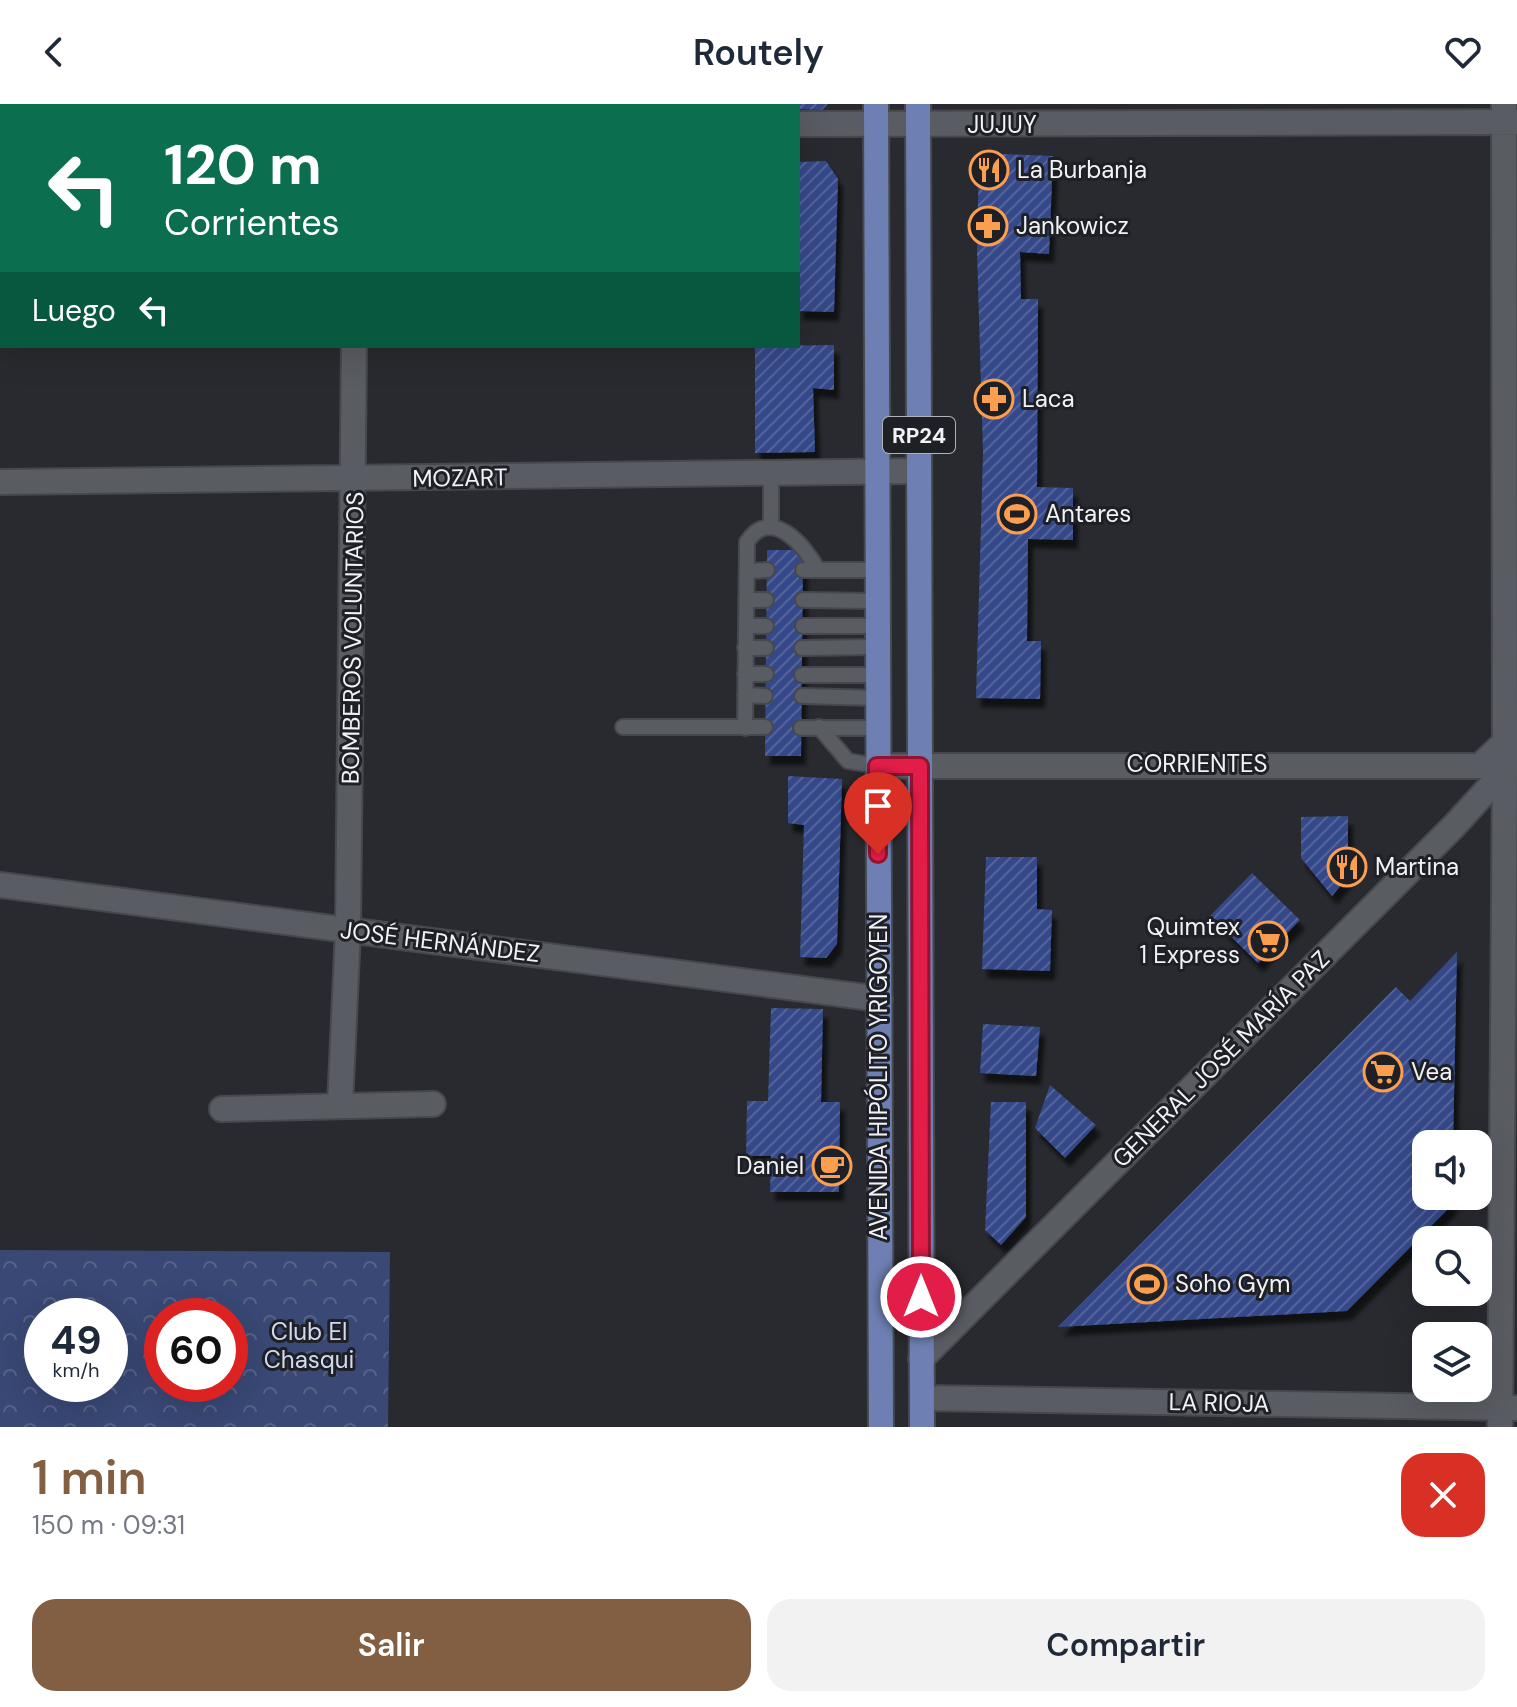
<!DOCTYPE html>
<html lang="es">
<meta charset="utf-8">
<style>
:root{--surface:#fff;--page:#f2f2f3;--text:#1f2937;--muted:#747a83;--accent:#825e42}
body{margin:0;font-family:"DM Sans",sans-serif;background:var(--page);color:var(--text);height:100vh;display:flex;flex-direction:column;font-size:30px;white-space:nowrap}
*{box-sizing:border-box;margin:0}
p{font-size:26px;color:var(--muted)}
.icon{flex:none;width:44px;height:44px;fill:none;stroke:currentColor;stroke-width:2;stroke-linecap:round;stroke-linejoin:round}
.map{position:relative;height:1323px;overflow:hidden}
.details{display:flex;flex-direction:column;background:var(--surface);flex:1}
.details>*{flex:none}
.banner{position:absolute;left:0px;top:0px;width:800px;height:244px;box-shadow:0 8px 32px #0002;background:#0b6e4f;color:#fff;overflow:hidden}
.buttons{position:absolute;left:1412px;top:1026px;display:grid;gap:16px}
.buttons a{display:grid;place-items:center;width:80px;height:80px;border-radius:16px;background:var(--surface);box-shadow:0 8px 32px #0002;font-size:40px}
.speed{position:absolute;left:24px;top:1194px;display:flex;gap:16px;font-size:40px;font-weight:700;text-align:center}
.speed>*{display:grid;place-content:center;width:104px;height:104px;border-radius:50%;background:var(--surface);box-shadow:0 8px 32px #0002;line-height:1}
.speed small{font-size:20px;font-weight:400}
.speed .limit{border:12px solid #d22;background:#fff;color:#111}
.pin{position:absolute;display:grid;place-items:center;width:68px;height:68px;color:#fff;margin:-82px -34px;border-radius:50% 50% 50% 0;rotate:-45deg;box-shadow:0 0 8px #0007}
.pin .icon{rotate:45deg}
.me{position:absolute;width:88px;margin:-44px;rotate:0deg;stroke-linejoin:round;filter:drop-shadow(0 0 6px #0008)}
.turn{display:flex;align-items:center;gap:28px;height:168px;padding:0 32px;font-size:36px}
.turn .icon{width:104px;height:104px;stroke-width:2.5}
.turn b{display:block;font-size:56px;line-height:68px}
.then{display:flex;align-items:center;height:76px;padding:0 32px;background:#0003;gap:16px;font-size:30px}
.round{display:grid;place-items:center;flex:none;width:84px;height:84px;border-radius:24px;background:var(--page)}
.headline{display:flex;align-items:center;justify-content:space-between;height:136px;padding:0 32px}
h1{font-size:48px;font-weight:600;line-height:60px;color:var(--accent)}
.primary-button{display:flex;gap:16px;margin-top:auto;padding:16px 32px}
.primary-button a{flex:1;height:92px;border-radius:24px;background:var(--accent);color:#fff;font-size:32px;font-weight:600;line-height:92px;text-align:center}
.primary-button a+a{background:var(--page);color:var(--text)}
header{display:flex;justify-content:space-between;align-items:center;height:104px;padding:0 32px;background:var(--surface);font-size:36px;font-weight:600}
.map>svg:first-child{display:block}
.forest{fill:url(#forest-crowns);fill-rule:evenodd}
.building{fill:url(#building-hatch);filter:url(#shadow)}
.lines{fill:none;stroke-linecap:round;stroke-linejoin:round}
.service-casing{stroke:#46484d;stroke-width:18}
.minor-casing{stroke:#46484d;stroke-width:28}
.tertiary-casing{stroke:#46484d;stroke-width:28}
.primary-casing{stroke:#46484d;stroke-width:28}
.service{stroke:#5a5c63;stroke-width:14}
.minor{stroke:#5a5c63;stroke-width:24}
.tertiary{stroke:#5a5c63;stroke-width:24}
.primary{stroke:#6e80b3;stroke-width:24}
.route-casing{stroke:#92132f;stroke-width:20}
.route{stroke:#e11d48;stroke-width:14}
.labels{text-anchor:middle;stroke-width:6;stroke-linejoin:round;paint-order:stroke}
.shield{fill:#1e2026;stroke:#b1b3b8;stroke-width:2}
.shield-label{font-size:22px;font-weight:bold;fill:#f0f2f6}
.street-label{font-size:24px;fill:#f0f2f6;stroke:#1e2026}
.poi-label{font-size:24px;fill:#f0f2f6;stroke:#1e2026;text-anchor:start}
.park-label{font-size:24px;fill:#d2daed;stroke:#1e2026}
</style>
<header><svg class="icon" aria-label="back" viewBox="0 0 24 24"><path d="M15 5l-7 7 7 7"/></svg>Routely<svg class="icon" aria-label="heart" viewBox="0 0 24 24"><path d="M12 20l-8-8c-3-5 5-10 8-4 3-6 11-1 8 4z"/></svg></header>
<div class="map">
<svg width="1517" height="1323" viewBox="0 0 1517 1323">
<defs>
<pattern id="forest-crowns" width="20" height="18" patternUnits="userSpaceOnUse" patternTransform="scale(2)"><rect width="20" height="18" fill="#394874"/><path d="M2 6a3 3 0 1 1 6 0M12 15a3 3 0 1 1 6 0" fill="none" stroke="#566388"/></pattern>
<pattern id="building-hatch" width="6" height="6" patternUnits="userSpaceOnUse" patternTransform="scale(2)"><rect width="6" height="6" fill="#34498a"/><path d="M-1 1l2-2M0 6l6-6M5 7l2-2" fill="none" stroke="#52649b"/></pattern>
<filter id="shadow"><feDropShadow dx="5" dy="9" stdDeviation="2" flood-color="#0009"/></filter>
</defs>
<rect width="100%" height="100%" fill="#282a2f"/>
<path class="forest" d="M0,1146L390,1148L388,1323H0ZM42,1212H110V1280H42ZM162,1212H230V1280H162Z"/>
<path class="building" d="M798,0H828L822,6L798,5Z
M979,49L1053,52L1049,150L1020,148L1021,195H1038L1037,383L1073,384V436L1028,435L1027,537H1041L1040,595L976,594L983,349L977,149Z
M826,57L838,75L834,208L798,207V58Z
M834,241V286L813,284L815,348L755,349V242Z
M767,446H803L801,652H765Z
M788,672L842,675L837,840L826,854L800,853L804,721L788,719Z
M1348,712V746L1359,759L1332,792L1301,754V713Z
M986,753H1037V805L1052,806L1050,867L982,865Z
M1252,769L1300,816L1258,859L1210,812Z
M1457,848L1453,1040H1426V1092H1452L1451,1102L1347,1207L1058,1223L1396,883L1410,897Z
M771,904L823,905L821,998H840L839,1088H770L771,1052H746L747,997H768Z
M983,920L1040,923L1036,972L980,969Z
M1050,981L1096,1021L1065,1054L1035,1024Z
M991,998H1026V1113L1001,1141L985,1126Z"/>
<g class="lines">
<g class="service-casing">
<path id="service" d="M771,370V423
M803,466H877
M747,467L767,466
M746,496H766
M803,496L877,497
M746,522H766
M803,522H877
M745,544H766
M802,544L877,543
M745,570H766
M802,571H877
M745,591L765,592
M802,592L877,594
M623,623H765
M819,623L848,657L877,662
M745,624L747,438C771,401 805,442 818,466
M801,624H877"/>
</g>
<g class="minor-casing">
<path id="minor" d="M344,0L347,2
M366,2L367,0
M798,20L1517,18
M0,378L919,367
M0,781L880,895
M340,1001L348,826L354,242
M222,1005L433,1000
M922,1294L1515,1304
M1500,1323L1505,662L1504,0"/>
</g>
<g class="tertiary-casing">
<path id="tertiary" d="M1483,659L1517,627
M877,662H1505
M921,1255L1455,721L1517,653"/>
</g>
<g class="primary-casing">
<path id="primary" d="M876,0L881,1323
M918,0L922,1323"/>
</g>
<use href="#service" class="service"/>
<use href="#minor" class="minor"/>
<use href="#tertiary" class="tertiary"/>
<use href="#primary" class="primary"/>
</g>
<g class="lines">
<g class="route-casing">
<path id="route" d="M878,750L877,662H920L921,1193"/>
</g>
<use href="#route" class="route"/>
</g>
<defs>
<g id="restaurant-ring" transform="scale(2)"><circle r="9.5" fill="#1e2026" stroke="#fb9e50" stroke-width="1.5"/><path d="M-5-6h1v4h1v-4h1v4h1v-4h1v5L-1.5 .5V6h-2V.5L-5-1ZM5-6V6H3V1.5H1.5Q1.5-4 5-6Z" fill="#fb9e50"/></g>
<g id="pharmacy-ring" transform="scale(2)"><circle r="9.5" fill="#1e2026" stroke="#fb9e50" stroke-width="1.5"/><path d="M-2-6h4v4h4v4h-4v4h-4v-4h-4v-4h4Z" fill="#fb9e50"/></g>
<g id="stadium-ring" transform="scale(2)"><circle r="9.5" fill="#1e2026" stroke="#fb9e50" stroke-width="1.5"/><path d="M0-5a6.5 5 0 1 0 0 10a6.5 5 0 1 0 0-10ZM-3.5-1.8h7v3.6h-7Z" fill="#fb9e50"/></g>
<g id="supermarket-ring" transform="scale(2)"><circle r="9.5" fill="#1e2026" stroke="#fb9e50" stroke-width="1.5"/><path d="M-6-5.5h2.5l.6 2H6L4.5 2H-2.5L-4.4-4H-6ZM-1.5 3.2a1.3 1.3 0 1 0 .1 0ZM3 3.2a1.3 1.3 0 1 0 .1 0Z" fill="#fb9e50"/></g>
<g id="cafe-ring" transform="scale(2)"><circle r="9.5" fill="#1e2026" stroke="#fb9e50" stroke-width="1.5"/><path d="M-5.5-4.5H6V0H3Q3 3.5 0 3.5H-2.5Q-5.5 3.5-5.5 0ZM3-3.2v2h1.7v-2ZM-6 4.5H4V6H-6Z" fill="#fb9e50"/></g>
</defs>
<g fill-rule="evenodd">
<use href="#restaurant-ring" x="989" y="66"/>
<use href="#pharmacy-ring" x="988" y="122"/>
<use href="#pharmacy-ring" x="994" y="295"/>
<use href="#stadium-ring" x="1017" y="410"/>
<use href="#restaurant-ring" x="1347" y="763"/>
<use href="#supermarket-ring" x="1268" y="837"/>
<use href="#supermarket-ring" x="1383" y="968"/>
<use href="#cafe-ring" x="832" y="1062"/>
<use href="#stadium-ring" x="1147" y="1180"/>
</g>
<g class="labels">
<rect class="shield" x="883" y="313" width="72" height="36" rx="6"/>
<g class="shield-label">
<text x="919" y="339">RP24</text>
</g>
<g class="street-label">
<text x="1002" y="29">JUJUY</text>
<text transform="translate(460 374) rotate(-1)" y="8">MOZART</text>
<text transform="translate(353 534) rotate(-89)" y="8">BOMBEROS VOLUNTARIOS</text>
<text x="1197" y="668">CORRIENTES</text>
<text transform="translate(440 838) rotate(7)" y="8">JOSÉ HERNÁNDEZ</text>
<text transform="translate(1221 955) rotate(-45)" y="8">GENERAL JOSÉ MARÍA PAZ</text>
<text transform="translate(879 973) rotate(-90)" y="8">AVENIDA HIPÓLITO YRIGOYEN</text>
<text transform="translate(1219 1299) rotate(1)" y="8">LA RIOJA</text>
</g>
<g class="poi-label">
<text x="1017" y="74">La Burbanja</text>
<text x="1016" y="130">Jankowicz</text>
<text x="1022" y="303">Laca</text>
<text x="1045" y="418">Antares</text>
<text x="1375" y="771">Martina</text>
<text x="1240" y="831" text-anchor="end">Quimtex<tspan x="1240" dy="28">1 Express</tspan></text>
<text x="1411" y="976">Vea</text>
<text x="804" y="1070" text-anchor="end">Daniel</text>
<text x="1175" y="1188">Soho Gym</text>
</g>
<g class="park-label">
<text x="309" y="1236">Club El<tspan x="309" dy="28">Chasqui</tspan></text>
</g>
</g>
</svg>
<div class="buttons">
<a><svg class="icon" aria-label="sound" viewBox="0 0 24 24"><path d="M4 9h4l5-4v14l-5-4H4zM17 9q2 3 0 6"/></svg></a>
<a><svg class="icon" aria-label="search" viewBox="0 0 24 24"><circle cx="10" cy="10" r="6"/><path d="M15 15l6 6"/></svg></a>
<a><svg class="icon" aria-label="layers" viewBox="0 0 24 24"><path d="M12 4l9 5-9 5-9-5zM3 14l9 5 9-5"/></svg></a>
</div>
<div class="speed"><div>49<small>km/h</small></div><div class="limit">60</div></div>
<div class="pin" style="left:878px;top:750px;background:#d93025"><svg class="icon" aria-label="arrive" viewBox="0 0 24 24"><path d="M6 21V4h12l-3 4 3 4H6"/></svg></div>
<svg class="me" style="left:921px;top:1193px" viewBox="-20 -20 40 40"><circle r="17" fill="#e11d48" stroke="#fff" stroke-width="3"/><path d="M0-11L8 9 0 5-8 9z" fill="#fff"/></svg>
<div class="banner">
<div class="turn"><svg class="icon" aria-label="left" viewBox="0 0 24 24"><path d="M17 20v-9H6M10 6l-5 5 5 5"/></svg><div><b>120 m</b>Corrientes</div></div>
<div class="then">Luego<svg class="icon" aria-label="left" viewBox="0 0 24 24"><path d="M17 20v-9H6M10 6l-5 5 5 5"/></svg></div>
</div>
</div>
<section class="details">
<div class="headline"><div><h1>1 min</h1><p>150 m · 09:31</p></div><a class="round" style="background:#d93025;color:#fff"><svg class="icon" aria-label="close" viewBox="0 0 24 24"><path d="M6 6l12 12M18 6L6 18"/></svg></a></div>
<div class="primary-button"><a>Salir</a><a>Compartir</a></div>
</section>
